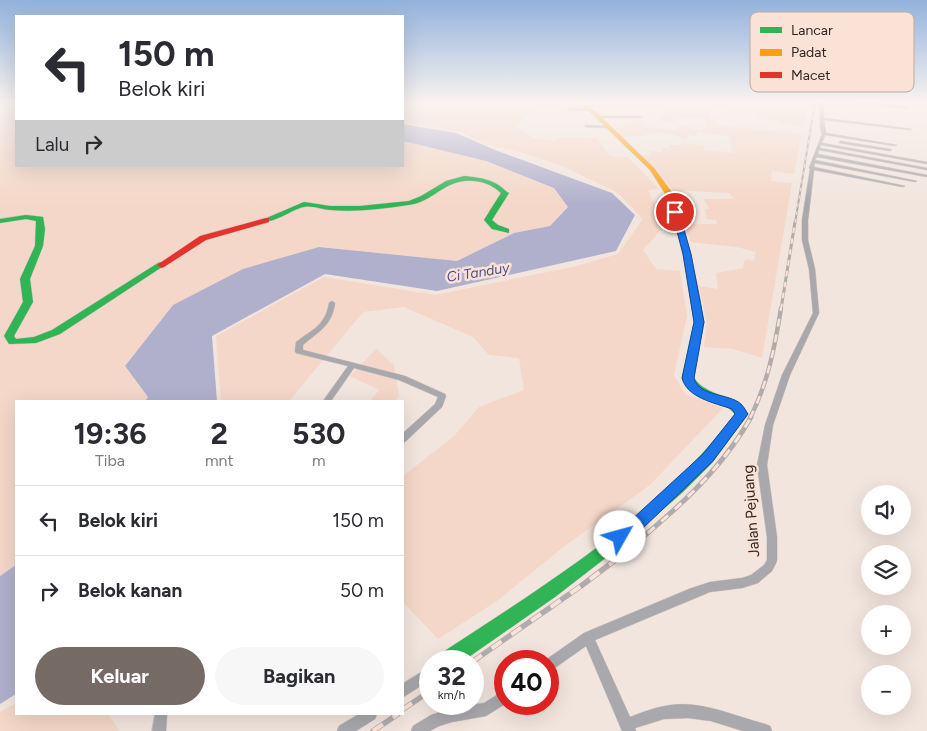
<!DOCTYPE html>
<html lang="id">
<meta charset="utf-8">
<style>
:root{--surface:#fff;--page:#f7f7f7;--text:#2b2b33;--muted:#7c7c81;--line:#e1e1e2;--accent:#756a64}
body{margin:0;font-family:Figtree,sans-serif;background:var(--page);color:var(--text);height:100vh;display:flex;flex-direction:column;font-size:19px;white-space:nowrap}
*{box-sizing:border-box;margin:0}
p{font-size:16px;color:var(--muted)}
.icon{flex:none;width:28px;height:28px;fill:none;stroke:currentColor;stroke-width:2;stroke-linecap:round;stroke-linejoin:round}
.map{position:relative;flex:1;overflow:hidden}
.drawer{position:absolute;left:15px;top:400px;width:389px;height:315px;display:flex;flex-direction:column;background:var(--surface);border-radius:0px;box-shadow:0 5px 20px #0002}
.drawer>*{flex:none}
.banner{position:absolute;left:15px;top:15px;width:389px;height:152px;border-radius:0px;box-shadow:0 5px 20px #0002;background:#fff;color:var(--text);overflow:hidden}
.fabs{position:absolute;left:861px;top:485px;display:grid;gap:10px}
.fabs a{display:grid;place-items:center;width:50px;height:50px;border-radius:50%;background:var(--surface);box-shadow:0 5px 20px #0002;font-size:25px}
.speed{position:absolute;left:419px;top:650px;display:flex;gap:10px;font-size:25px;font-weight:700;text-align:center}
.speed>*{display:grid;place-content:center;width:65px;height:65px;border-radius:50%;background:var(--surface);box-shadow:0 5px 20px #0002;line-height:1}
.speed small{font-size:12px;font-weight:400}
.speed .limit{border:8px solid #d22;background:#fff;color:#111}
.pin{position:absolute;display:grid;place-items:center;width:42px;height:42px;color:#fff;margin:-21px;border:2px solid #fff;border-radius:50%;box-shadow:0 1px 5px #0007}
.me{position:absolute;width:55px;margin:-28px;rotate:52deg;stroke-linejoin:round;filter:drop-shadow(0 0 4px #0008)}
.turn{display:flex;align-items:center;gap:18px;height:105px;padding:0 20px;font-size:22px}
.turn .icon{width:65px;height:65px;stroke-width:2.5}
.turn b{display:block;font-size:35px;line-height:42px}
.then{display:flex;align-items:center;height:48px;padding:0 20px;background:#0003;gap:10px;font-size:19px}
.eta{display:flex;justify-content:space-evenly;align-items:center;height:85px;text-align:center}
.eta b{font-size:30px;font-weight:700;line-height:35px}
.action{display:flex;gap:10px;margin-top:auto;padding:10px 20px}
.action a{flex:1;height:58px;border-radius:30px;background:var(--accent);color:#fff;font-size:20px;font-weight:700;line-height:58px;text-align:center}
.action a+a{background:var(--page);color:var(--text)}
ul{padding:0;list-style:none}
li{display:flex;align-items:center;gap:15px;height:70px;padding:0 20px;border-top:1px solid var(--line)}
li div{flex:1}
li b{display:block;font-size:19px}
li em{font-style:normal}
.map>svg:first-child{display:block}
.green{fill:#f4d7c8}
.water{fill:#b1b0cc}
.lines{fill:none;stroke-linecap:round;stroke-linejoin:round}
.street-casing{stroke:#cec4be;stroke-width:1}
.fast-casing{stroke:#cec4be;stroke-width:1}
.slow-casing{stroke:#cec4be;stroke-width:1}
.jam-casing{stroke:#cec4be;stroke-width:1}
.street{fill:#a9a8ac;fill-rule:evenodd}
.fast{fill:#30b455;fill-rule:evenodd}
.slow{fill:#ff9f0a;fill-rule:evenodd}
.jam{fill:#e5322d;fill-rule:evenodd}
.rail-far4-casing{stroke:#b1abab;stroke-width:2}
.rail-far3-casing{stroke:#b1abab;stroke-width:3}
.rail-far2-casing{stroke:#b1abab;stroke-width:4.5}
.rail-far1-casing{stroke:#b1abab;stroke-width:5}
.rail-casing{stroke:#b1abab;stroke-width:5.5}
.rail-far4{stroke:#fae2d6;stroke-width:1;stroke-dasharray:4;stroke-linecap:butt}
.rail-far3{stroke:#fae2d6;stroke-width:2;stroke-dasharray:5.5;stroke-linecap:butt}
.rail-far2{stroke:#fae2d6;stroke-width:2.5;stroke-dasharray:8;stroke-linecap:butt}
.rail-far1{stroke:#fae2d6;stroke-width:3;stroke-dasharray:9;stroke-linecap:butt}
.rail{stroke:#fae2d6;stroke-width:4;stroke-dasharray:12;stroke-linecap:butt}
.route{fill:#1a73e8;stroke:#114b97}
.labels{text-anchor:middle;stroke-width:5;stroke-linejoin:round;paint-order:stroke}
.far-water-label{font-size:14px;font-style:italic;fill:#4b4e87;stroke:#fae2d6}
.street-label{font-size:15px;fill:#312823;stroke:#fae2d6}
.key{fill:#fae2d6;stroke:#beaaa0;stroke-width:1}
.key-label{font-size:14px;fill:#312823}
</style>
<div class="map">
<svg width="927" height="731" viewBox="0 0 927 731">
<rect width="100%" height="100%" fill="#f2e5de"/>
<path class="green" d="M403,102H567L571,103C547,102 532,110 515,126L533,138L554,141L564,137L596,138L610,156L628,157L659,189L648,190L656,207L661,230L643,250L656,269L680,271L687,316L674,375L685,394L723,408L650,485L562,548L497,601L438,639L403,602V476L454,436L479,407L524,390L519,358L489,355L473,337L404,307L363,312L289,401H221L216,336L324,277L435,295L577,266L618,254L643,219L618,193L565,167L520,152L489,145L460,132L403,122Z
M578,102H782L784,105L807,108L803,127L779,124L780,121L755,118L759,114L716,109L709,113L710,117L715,120V125L802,134L794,174L772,171L771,181L792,183L762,358L733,349L704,347L707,323L699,286L718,289L716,273L743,268L745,259L754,261L756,252L737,247L691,242L683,224H717L716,220L707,219L705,209H709L704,199H734L729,193L672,190L656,169L638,155H652L649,151L663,152L662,148H671L669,145H682V143L704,145V150L732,153L729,136L697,132V136L688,135L687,139L666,133H651L643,136L622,137L615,128H624L622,124H632L631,120L641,121L644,127C656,128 667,130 678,130L679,126C690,126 693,132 708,128L705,119L675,118L674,122H663L659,117L666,114L660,105L612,103L610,105L586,104Z
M16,108V166H402L403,141L486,161L554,188L568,207L550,226L514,233L457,261L319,247L173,305L125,366L148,397L145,401H16V565L0,576V112Z
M376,349L394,365L399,396L395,401H370L379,390L350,376Z
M16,703V714H108L120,731H0V712Z"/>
<path class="water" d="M403,124L456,133L495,150L612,193L635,215L616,251L437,291L325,274L212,336L217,401H145L148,397L125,366L173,305L243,269L319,247L457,261L514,233L550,226L568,207L554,188L486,161L403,141Z
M16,565V694L0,704V576Z"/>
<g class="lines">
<g class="street-casing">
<path id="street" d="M0,102H16V104H0Z
M820,102H824V118L912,129L910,130L824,120L826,133L897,145L895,146L825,135L822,143L927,162V164L821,145L820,148L927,168V170L819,150L818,154L927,175V177L817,157L815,160L917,181L915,182L815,163L814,167L905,186L903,187L814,170L808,220V240L815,269L819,313L790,375L773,425L767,465L777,537V560L776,563L772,571L758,583L742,588L710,592L595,640L630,717C643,712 656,707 671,705C703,701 734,716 765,724L770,726L772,731H743L711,721L688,718L664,719L635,728L636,731H622L586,646L552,670L548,672V661H544L584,633L689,589L710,582L742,578L751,575L764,565L767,560V537L757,465L765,425L782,375L813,313L809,269L802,240V220L810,169L809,168L822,134L820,127Z
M851,102H859L909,107L907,108Z
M586,105H602L604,106L585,107Z
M568,108L591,109L593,110L591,111L567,110Z
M598,116H640L642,117L640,118H597Z
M586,125L608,126L610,127L608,128L585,127Z
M840,141L890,149L892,150L890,151L839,143Z
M332,301L335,303C332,326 319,331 303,345V350L405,376L445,394L446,396L442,407L405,442L402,443V434L435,404L438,397L399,380L354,368L331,401H323L348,366L296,353L295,351L296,342C313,329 325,326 329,303Z
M430,667V680L402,698V684Z
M505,690V704L486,716L452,722L439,726L430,731H411L413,726L431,715L452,708L484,703Z
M155,714H167L166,731H152Z
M359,714H377L375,719L356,731H337L339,726Z"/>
</g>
<g class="fast-casing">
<path id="fast" d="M464,176C482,178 494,179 507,192L509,193L492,220L498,225L509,229V233L492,229L484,220L501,193C493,186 486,182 474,181C444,178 435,202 408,205C382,209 356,212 331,210C323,210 312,205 304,207C294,208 271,226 262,220L304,202L330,206H360L409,201L421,196L446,181Z
M26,215L43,217L45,229L43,246L30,279L33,302L14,336L16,339L34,337L52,330L158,263L161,262L165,265L60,334L36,343L9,344L4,336L23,302L20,279L35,246L36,221L26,219L0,223V219Z
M695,295L700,298L704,322L694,378C707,397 735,394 748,414L746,417L712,463L683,492L621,546L555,597L463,661H438L440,654C545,585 659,516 735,414C719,396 699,404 682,378L694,322L690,298Z"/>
</g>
<g class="slow-casing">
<path id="slow" d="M573,102H578L593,109L654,168L676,198L691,255L700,298L698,300L695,301L690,298L683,255L668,198L650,170L589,111Z"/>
</g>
<g class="jam-casing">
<path id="jam" d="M266,218H269V222L206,240L164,267L161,268L157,265L200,236Z"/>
</g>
<use href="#street" class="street"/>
<use href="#fast" class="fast"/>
<use href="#slow" class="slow"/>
<use href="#jam" class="jam"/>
<g class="rail-far4-casing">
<path id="rail-far4" d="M795,223L815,102"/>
</g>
<g class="rail-far3-casing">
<path id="rail-far3" d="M781,309L795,222"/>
</g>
<g class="rail-far2-casing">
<path id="rail-far2" d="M750,418C768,383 775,346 781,308"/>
</g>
<g class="rail-far1-casing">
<path id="rail-far1" d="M620,556C669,516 720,473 751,417"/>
</g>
<g class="rail-casing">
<path id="rail" d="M472,662L581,586L622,555
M402,710L430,691
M373,731L398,714"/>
</g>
<use href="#rail-far4" class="rail-far4"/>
<use href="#rail-far3" class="rail-far3"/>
<use href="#rail-far2" class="rail-far2"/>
<use href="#rail-far1" class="rail-far1"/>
<use href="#rail" class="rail"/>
</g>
<linearGradient id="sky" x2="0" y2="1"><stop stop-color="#92b2dd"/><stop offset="0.5" stop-color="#f9f3f0"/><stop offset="1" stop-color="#f9f3f0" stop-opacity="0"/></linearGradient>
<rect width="927" height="204" fill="url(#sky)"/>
<path class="route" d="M675,210L679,212L691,254L704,322L694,378C699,397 729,393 741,404C744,407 746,411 748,414L713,461L641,530L620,543L614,542L612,537L614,532L630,521L703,454L735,414L732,409C715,403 687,398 682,378L694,322L683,254L672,212Z"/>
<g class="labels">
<g class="far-water-label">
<text transform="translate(478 272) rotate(-9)" y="5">Ci Tanduy</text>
</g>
<g class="street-label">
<text transform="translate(751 511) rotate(-94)" y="5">Jalan Pejuang</text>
</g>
</g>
<rect x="750" y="12" width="164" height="80" rx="8" class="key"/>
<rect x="760" y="27" width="22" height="6" fill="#30b455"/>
<rect x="760" y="49" width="22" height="7" fill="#ff9f0a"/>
<rect x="760" y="72" width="22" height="6" fill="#e5322d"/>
<g class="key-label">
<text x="791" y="35">Lancar</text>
<text x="791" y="57">Padat</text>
<text x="791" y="80">Macet</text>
</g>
</svg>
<div class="fabs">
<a><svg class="icon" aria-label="sound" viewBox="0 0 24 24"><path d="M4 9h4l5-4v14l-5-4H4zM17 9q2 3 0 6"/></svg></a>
<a><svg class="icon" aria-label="layers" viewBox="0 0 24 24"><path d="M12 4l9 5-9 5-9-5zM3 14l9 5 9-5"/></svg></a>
<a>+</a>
<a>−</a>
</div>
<div class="speed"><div>32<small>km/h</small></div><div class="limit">40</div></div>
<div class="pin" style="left:675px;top:212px;background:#d93025"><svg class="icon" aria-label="arrive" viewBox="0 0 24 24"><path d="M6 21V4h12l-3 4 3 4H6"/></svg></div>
<svg class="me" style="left:620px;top:537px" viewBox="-20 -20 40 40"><circle r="19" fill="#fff"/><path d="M0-13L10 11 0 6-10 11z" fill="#1a73e8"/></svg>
<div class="banner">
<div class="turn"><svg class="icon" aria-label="left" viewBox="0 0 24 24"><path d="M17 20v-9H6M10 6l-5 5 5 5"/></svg><div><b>150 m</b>Belok kiri</div></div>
<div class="then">Lalu<svg class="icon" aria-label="right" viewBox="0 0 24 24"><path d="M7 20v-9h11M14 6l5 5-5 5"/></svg></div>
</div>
<section class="drawer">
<div class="eta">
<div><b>19:36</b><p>Tiba</p></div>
<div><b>2</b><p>mnt</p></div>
<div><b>530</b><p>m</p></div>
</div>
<ul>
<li><svg class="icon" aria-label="left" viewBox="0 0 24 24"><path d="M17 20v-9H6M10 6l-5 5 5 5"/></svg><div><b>Belok kiri</b></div><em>150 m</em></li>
<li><svg class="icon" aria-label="right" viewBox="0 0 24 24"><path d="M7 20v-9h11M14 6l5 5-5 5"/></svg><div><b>Belok kanan</b></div><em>50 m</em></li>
</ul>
<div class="action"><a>Keluar</a><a>Bagikan</a></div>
</section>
</div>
